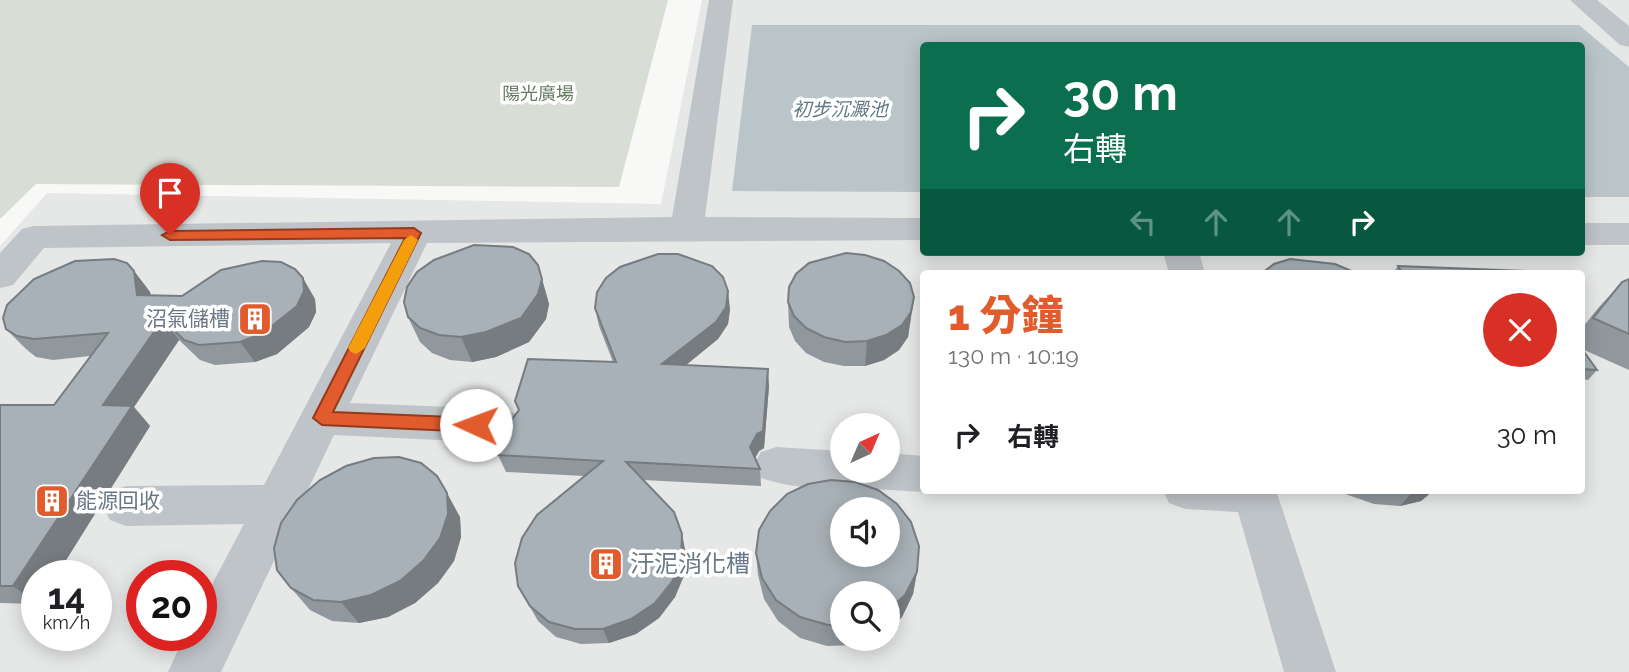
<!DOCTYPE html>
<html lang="zh-TW">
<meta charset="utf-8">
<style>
:root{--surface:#fff;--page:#f6f6f6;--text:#202124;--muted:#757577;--accent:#e25b2c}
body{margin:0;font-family:Raleway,"Noto Sans TC",sans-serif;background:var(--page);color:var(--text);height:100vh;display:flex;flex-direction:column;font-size:26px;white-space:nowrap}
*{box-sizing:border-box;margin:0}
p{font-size:23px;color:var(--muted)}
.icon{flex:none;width:38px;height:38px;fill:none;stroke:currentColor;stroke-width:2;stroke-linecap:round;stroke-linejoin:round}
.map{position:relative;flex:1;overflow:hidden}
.details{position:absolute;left:920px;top:270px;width:665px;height:224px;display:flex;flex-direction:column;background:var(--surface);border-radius:7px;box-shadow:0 4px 18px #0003}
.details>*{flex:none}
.top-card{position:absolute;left:920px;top:42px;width:665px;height:214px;border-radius:7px;box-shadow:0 4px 18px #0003;background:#0b6e4f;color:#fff;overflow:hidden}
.needle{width:46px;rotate:44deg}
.buttons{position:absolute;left:830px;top:413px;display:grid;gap:14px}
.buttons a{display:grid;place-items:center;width:70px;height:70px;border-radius:50%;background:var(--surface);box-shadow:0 4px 18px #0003;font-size:35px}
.speed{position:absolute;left:21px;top:560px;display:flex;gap:14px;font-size:35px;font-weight:700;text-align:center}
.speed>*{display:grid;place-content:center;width:91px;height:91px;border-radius:50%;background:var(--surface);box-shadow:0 4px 18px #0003;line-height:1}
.speed small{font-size:18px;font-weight:400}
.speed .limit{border:10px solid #d22;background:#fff;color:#111}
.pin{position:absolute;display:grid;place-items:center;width:60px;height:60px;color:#fff;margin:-72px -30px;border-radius:50% 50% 50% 0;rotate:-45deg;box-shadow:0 0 7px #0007}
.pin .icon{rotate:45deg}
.me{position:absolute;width:77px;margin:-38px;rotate:272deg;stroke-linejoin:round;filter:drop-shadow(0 0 5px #0008)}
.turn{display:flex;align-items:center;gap:24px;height:147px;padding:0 28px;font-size:32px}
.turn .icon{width:91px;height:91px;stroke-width:2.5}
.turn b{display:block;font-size:49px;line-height:60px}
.lanes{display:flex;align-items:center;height:66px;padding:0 28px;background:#0003;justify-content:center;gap:35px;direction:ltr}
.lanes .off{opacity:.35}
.round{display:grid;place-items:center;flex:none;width:74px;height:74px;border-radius:37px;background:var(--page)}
.overview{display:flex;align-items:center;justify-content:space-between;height:119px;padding:0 28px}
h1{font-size:42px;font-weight:800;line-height:52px;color:var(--accent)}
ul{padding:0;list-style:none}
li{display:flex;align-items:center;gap:21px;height:91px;padding:0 28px}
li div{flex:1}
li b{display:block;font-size:26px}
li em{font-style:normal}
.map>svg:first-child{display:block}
.built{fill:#e6e7e7;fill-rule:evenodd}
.green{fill:#d8ddd5}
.water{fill:#bac5ca}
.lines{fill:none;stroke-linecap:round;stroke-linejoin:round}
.minor{fill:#bfc4c8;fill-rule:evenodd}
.wall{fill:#90989d}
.shaded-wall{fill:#767c80}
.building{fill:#a8b1b7;stroke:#767c80;stroke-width:2;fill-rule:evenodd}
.route{fill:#e25b2c;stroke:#933b1d;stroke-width:2}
.slow{fill:#f59e0b}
.labels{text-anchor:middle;stroke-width:7;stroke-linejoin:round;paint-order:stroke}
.far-park-label{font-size:18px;fill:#667962;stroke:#fff}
.far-water-label{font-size:19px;font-style:italic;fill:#637982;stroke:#fff}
.poi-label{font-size:21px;fill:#687886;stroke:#fff;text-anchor:end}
.near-poi-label{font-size:24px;fill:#687886;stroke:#fff;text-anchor:start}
</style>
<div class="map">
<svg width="1629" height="672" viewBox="0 0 1629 672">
<rect width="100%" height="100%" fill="#f8f8f6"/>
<path class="built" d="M702,0H1629V672H0V246L47,193L661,204ZM924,46H1582V252H924ZM924,273H1582V490H924ZM842,425H887V471H842ZM842,509H887V555H842ZM37,576H96V635H37ZM142,576H201V635H142ZM842,593H887V639H842Z"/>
<path class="green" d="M0,0H668L619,187L36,184L0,219Z"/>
<path class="water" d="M752,25H1579L1629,67V197H1582V46H924V192L732,191Z"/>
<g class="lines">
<path class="minor" d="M709,0H733L705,217L924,218V240L427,243L350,403L502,409L517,414L523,426L517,438L502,443L334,435L221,672H168L185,635H201V605L244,524L126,526L110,520L103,506L110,492L126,486L264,485L391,243L44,248L13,285L0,288V253L22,229L34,226L672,217Z
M1570,0H1597L1629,26V47L1620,45Z
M1582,223H1629V245H1582Z
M1163,252H1199L1205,273H1169Z
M776,447L842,451V471H887V453L924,456V490H931L924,492L875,489L858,481C833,494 787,487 761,478L754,465L761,452Z
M1163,490H1276L1336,672H1284L1238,512L1185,509L1169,503Z"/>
</g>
<path class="wall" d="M538,265L549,304L546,319L529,342L496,357L472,362L450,360L432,353L420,342L408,317Z
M1398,266L1528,273H1393Z
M134,271L150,292L151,295L315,299L316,312L309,327L277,354L255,362L215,365L200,360L179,340L134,407L150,426L56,576H37V604L0,603V405H54L90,356L53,360L36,357L26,349L6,329Z
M1629,279V370L1582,349V328L1599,307L1622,282Z
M914,297L908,337L899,350L884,360L865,366H844L824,362L806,353L795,341L789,327L788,302Z
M595,308L730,309L728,324L718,339L686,365L769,386L764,448L759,451L755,458L760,469L761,486L643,480L682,534L685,550V573L675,597L659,618L636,634L609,643L581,644L556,637L538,621L518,586L584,476L506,472L498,455L613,362L599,326Z
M1582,349L1597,370L1588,380L1582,379Z
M1338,490H1434L1421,501L1400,506L1374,504L1348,495Z
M460,517L461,537L454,561L438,583L415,603L388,617L359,623L332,621L310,610L291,588Z
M756,553L917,572L913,594L902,617L887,630V593H842V639H872L856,645L827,646L800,638L778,621L764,599L758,575Z"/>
<path class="shaded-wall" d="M538,265L549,304L546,319L529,342L496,357L472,362L461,337Z
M134,271L150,292L153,316L137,295Z
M303,278L315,299L316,312L309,327L277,354L255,362L240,342Z
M728,291L730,309L728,324L718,339L665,382L662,364Z
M914,297L908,337L899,350L884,360L865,366L867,341Z
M163,319L179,340L134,407L150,426L56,576H37V603L13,586L103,405Z
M768,369L769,386L764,448L759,451L752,464L750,447Z
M1414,490H1434L1421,501L1400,506Z
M447,493L460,517L461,537L454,561L438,583L415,603L388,617L359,623L341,602Z
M682,534L685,550V573L675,597L659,618L636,634L609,643L603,629Z
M917,572L913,594L902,617L887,630V611Z
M856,639H872L856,645Z"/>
<path class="building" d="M474,245L513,247L529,254L538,265L542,279L538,294L521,318L486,332L461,337L439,335L420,328L408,317L404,302L407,287L417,272L434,260Z
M846,253L865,255L884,261L899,271L910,283L914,297L911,312L902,325L886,335L867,341L845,342L824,337L806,328L794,316L788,302L789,287L796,274L809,263Z
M658,254H678L712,266L723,277L728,291L726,307L716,322L662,364L768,369L763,431L757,434L750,447L760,469L626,462L674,512L682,534L681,558L672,582L655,603L631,619L603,629H575L549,622L530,606L518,586L515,563L522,538L537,515L603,461L498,455L508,424L519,410L515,401L528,359L616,362L595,308L597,292L606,278L620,267Z
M114,259L127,263L134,271L137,295L182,296L221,270L262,261L281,262L295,269L303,278L304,291L297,306L263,333L240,342L199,345L184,340L163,319L103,405L132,406L13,586H0V405H54L108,333L34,339L17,336L6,329L3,318L7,305L34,279L75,261Z
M1290,259L1335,264L1356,273H1262L1274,264Z
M1398,266L1527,271L1528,273H1402Z
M1629,279V334L1593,318L1622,282Z
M1582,349L1597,370L1582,369Z
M399,457L421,463L437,476L447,493L448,514L440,538L423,561L400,581L371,595L341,602L313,600L291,588L277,570L274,548L281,523L297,500L320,480L346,466L374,458Z
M831,480L855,482L878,490L897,504L911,522L919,546L917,572L905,595L887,611V593H842V625H828L800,617L776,600L762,578L756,553L759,530L770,511L787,494L808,484ZM842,509H887V555H842Z"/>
<path class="route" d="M414,228L421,233L333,412L476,418L485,425L476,432L322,425L313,418L405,238L170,240L162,235L170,231Z"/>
<path class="slow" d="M411,235L418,240L365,348L356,354L351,352L348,348L404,240Z"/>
<defs>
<g id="building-square" transform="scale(1.75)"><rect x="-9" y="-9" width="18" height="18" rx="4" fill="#e25b2c" stroke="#fff"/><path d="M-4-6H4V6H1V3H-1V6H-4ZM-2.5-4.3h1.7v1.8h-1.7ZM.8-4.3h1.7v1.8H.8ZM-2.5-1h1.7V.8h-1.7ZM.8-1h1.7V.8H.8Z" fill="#fff"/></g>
</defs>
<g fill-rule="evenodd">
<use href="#building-square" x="255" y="319"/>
<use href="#building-square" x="52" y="501"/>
<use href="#building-square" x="606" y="564"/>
</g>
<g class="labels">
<g class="far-park-label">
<text x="538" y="100">陽光廣場</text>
</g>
<g class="far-water-label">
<text x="840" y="116">初步沉澱池</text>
</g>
<g class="poi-label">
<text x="230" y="326">沼氣儲槽</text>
<text x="76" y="508" text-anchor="start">能源回收</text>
</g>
<g class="near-poi-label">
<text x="630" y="572">汙泥消化槽</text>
</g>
</g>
</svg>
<div class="buttons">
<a><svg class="needle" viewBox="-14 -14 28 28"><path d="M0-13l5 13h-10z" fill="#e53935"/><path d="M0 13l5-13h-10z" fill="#757577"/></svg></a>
<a><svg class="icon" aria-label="sound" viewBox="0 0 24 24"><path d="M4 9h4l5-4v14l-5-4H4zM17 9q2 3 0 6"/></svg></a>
<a><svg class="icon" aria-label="search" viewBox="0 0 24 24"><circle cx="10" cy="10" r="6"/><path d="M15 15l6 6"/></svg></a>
</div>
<div class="speed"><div>14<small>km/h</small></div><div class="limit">20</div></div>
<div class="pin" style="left:170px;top:235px;background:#d93025"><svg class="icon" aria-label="arrive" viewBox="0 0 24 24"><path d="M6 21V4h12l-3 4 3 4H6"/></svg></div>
<svg class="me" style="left:476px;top:425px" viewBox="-20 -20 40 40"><circle r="19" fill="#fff"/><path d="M0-13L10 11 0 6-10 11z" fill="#e25b2c"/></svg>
<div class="top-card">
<div class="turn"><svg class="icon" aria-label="right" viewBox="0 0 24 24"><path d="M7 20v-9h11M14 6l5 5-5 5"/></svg><div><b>30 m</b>右轉</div></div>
<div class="lanes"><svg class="icon off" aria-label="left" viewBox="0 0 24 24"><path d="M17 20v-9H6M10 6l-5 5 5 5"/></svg><svg class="icon off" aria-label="ahead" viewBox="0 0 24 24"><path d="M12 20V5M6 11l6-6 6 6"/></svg><svg class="icon off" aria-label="ahead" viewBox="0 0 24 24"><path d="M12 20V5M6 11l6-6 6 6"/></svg><svg class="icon" aria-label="right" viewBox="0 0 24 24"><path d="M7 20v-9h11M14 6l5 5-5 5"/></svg></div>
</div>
<section class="details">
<div class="overview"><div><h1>1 分鐘</h1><p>130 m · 10:19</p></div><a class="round" style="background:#d93025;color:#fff"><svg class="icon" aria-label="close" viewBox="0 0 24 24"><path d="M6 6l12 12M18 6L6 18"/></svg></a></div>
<ul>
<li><svg class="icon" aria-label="right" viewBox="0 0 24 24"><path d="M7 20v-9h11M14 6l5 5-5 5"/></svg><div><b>右轉</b></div><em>30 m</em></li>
</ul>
</section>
</div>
